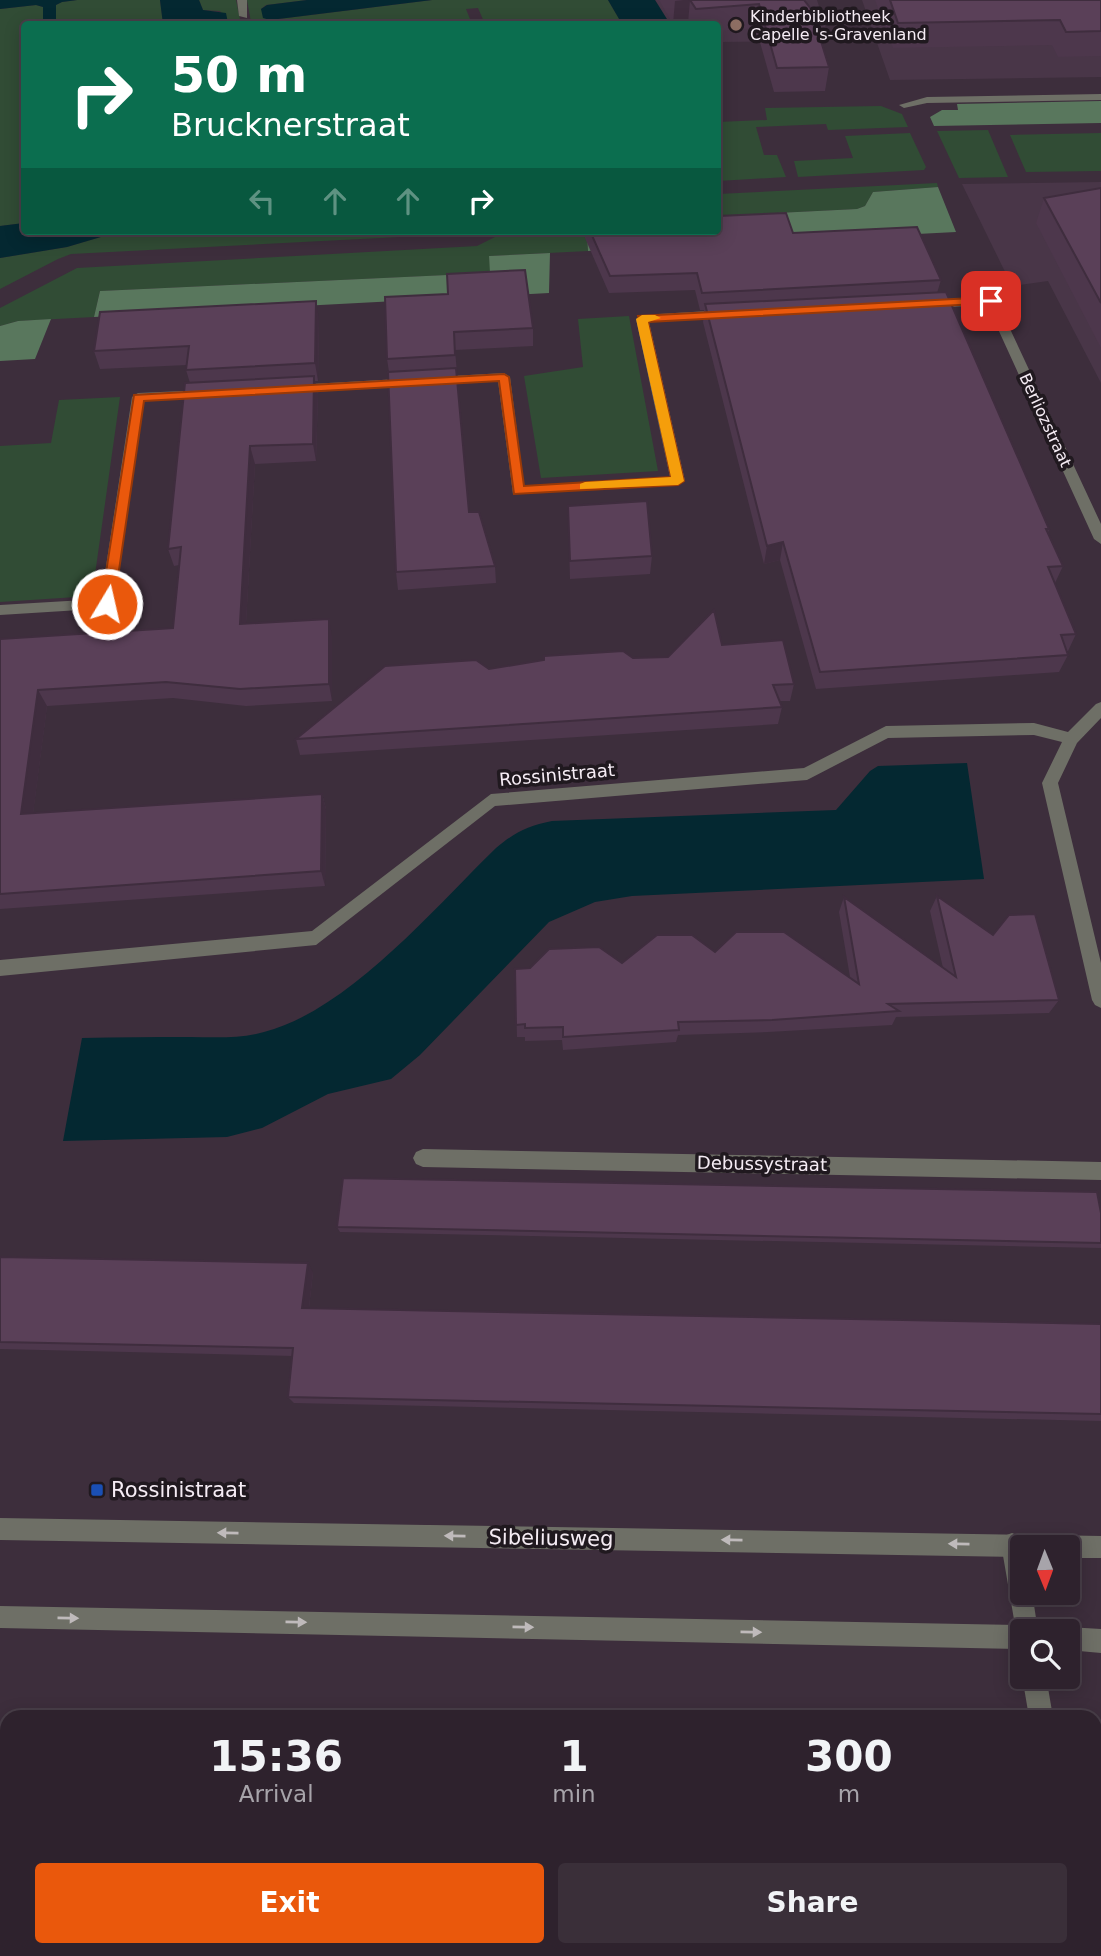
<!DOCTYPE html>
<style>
:root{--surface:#2e222d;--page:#3a2f39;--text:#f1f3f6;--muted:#a7a4aa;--line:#493f49;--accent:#ea580c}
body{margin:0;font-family:"DejaVu Sans",sans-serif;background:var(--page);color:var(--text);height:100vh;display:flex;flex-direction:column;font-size:26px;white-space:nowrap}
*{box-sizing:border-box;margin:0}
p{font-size:23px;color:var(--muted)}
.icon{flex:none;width:38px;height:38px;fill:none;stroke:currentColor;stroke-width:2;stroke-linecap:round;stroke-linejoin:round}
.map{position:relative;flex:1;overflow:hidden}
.panel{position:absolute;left:0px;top:1710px;width:1102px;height:247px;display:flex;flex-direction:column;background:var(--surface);border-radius:21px 21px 0 0;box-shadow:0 4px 18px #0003,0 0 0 2px var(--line)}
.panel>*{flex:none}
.banner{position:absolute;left:21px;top:21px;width:700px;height:214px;border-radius:7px;box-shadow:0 4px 18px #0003,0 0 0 2px var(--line);background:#0b6e4f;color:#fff;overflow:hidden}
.needle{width:46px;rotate:179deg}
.tools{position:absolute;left:1010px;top:1535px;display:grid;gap:14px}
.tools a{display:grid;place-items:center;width:70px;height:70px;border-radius:7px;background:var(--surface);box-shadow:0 4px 18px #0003,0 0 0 2px var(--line);font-size:35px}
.pin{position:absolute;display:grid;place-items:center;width:60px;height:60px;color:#fff;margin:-30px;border-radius:14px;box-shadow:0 4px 10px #0006}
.me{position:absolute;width:77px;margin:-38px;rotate:9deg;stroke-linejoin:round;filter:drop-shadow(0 0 5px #0008)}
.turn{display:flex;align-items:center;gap:24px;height:147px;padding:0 35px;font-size:32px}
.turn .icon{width:91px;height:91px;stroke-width:2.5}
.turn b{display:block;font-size:49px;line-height:60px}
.lanes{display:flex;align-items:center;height:66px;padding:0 35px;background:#0003;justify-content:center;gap:35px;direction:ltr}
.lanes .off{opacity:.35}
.eta{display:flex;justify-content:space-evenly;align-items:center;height:119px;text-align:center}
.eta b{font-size:42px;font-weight:600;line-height:49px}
.action{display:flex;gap:14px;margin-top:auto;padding:14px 35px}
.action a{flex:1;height:80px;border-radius:7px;background:var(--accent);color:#fff;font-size:28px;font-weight:600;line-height:80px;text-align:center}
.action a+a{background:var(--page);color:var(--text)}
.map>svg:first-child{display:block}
.built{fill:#493648}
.green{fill:#314c35}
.forest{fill:#59775d}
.water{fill:#042831}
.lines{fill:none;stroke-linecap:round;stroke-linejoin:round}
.service{fill:#6e6f66;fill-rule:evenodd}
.minor{fill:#6e6f66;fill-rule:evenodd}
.tertiary{fill:#6e6f66;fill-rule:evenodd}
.wall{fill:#4d374c}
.shaded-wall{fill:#3f2d3e}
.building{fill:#5a4058;stroke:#3f2d3e;stroke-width:2}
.oneway{fill:#bfbabb}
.route{fill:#ea580c;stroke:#983908;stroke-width:2}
.slow{fill:#f59e0b}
.education-dot{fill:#8d6e63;stroke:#20191f;stroke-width:2.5}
.transit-dot{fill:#1a4fb4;stroke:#20191f;stroke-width:2.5}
.labels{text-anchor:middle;stroke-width:7;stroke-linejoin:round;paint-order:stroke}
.far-poi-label{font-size:16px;fill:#f5ecf4;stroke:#20191f;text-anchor:start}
.far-street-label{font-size:16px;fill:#f5ecf4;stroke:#20191f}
.street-label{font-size:18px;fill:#f5ecf4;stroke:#20191f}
.near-poi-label{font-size:21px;fill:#f5ecf4;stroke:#20191f;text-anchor:start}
.near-street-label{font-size:21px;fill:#f5ecf4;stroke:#20191f}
</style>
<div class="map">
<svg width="1101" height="1956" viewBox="0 0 1101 1956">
<rect width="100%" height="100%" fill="#3d2e3c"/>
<path class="built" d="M655,0H817L830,41L718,42V24H670Z
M862,0H1101V77L890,80Z
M1101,182V383L1048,281L1012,286L962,184Z"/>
<path class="green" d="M77,0H160L163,24H56V5L62,2Z
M199,0H236L241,24L251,22L247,0H307L266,5L261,9L271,20L432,0H608L622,24H485L478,8L466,9L472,24H224L228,22L220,11L203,10Z
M36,5L43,7V24H24V223L0,226V9Z
M881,106L902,114L908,127L828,130L826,124L756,127L764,155H777L786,177L718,181V122L767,120L765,108Z
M988,130L1008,177L959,178L937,131Z
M910,133L926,167L924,170L798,177L794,161L853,158L845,136Z
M1101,133V171L1026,172L1010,135Z
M937,183L938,187L873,192L865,206L857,209L718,216V194Z
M121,231H470L458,234L71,254L58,259L0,289V258L67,247Z
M507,231H595L587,235L588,251L489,256L491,273L100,291L94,317L18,321L0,326V308L77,268L477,246Z
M629,316L658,471L541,478L524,376L583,367L578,319Z
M120,397L92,596L0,602V446L51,443L59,400Z"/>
<path class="forest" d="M1101,101V123L934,126L930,117L942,110H958L957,104Z
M938,187L956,232L588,251L587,235L595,231H718V216L857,209L865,206L873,192Z
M550,253L549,293L94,317L100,291L490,273L489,256Z
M51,319L35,359L0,361V326L18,321Z"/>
<path class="water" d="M0,0H77L62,2L56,5V24H43V7L36,5L0,9Z
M160,0H199L203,10L226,13L228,23L163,24Z
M307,0H432L270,20L263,18L261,9L267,5Z
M608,0H655L670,24H622Z
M24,223V231H121L67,247L0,258V226Z
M967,763L984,879L632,896L595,902L549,922L420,1055L391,1079L328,1094L262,1128L227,1137L63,1141L82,1038C118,1037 154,1037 189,1037C214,1037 240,1039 264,1032C349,1010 434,908 496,848C515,832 528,826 552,821L836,810L870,771L878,766Z"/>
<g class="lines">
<path class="service" d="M237,0H247V18L239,16Z
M1101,94V100L927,103L904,108L899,105L927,97Z"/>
<path class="minor" d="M991,297L997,301L1101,524V544L1094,539L987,305L928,308L922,304L928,300Z
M725,310L731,314L729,317L649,322L685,481L678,485L513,494L498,381L293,393L287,389L293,385L504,373L510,377L524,486L670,477L636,319L642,315Z
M205,390L209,391V397L144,401L112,608L0,615V605L101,599L132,397L138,393Z
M1101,702V718L1077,743L1058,783L1101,963V1008L1095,1005L1092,1000L1042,783L1062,742L1034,735L888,738L807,780L495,806L316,945L0,976V960L312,931L491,794L804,768L886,726L1034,723L1068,732L1096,704Z
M423,1149L1101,1162V1180L423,1167L416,1164L413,1158L416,1152Z
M1012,1533L1020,1536L1024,1547L1022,1592H1032L1038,1631H1022V1640L1016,1631L1001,1544L1004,1536Z
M1022,1676H1046L1053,1717H1029Z
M1062,1950H1088L1089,1956H1063Z"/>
<path class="tertiary" d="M0,1518L1101,1536V1558H1068V1547H1022V1557L0,1540Z
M0,1606L1022,1625L1031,1631H1022V1649L0,1628Z
M1068,1627L1101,1629V1653L1068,1650V1631H1060Z"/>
</g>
<path class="wall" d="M659,0H804L829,67L825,91L774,92L756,28L718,31V24H689L688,23L673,24Z
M875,0H1101V56L1058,57L1052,45L893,48Z
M1101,188V348L1036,223L1044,198Z
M585,231H718L793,233L941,280L937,293L1049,529L1048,533L1063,566L1055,583L1076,634L1068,651H1066L1068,655L1059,672L816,689L780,560L764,564L703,322L704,310H700L695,290L609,293L585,238Z
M385,297L533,328V346L455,350L469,512L495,566L496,583L398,590L396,572L389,372L387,359Z
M319,319L318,381H315L318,394L316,461L255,464L246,624L332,636V701L246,706L173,698L47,706L33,813L322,794L326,809L325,886L0,909V639L173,628L179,565L174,566L168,549L190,383L186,370L187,365L100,369L94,351Z
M568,506L652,556L650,574L570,579Z
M722,645L794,684L790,701H779L782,707L778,724L300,755L296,739L489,669L633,658L668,657Z
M937,896L1059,1000L1049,1013L896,1017L892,1025L768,1032L678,1035L676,1042L563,1050L562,1040L525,1041V1037H517L515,969L622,963L715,952L850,977L839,912L844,897L943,968L930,911Z
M1101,1213V1248L340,1232L337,1227Z
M0,1257L313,1272L309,1308L1101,1324V1421L294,1403L288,1397L293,1356L0,1349Z"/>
<path class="shaded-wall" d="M684,0H690L688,23L673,24L675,1Z
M316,301L319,319L318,381L315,363Z
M314,376L318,394L316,461L313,444Z
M250,446L255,464L245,641L240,624Z
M783,542L780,560L764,564L767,546Z
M329,619L332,636V701L329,684Z
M38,690L47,706L31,829L21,814Z
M322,794L326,809L325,886L321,871Z
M308,1263L313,1272L308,1316L302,1308Z"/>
<path class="building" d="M690,0H804L811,9L829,67L777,68L759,4L696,9Z
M890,0H1101V31L1066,32L1060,20L898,23Z
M1101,188V303L1044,198Z
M786,213L793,233L917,227L941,280L702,293L697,273L610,276L590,231H718V216Z
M525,270L533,328L454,332L455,355L387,359L385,297L448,294L447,274Z
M946,292L1049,529H1046L1063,566L1048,567L1076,634L1061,635L1068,655L820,672L783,542L767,546L705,304Z
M316,301L315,363L186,370L189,346L94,351L100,312Z
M456,368L469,512H479L495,566L396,572L388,372Z
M314,376L313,444L250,446L240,624L329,619V684L240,689L166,682L38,690L21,814L322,794L321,871L0,894V639L173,628L181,547L168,549L185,383Z
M647,501L652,556L570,561L568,506Z
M714,610L722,645L783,640L794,684L773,685L782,707L296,739L385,666L476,660L489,669L544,660V656L623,651L633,658L668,657Z
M937,896L993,935L1009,915L1035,914L1059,1000L888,1004L899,1011L772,1020L678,1022L679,1030L563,1037V1027L525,1028V1024L516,1025L515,969L530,968L549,949L599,947L622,963L657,935H692L715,952L736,932H784L859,984L844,897L956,977Z
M343,1178L1097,1192L1101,1213V1243L337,1227Z
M0,1257L308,1263L302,1308L1101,1324V1414L288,1397L293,1348L0,1342Z
M7,1786V1929L0,1931V1788Z"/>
<defs><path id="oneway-solid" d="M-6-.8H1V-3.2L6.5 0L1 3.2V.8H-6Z" transform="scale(1.75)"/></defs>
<g class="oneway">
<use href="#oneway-solid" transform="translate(228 1533) rotate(-179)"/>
<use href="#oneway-solid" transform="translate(455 1536) rotate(-179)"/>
<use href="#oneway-solid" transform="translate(732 1540) rotate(-179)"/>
<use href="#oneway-solid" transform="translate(959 1544) rotate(-179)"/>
<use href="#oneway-solid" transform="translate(68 1618) rotate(1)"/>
<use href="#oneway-solid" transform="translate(296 1622) rotate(1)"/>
<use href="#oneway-solid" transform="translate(523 1627) rotate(1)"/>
<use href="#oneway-solid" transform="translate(751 1632) rotate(1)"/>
</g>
<path class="route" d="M991,297L996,301L995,303L648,322L684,481L678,485L514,494L499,381L144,401L114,604L107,608L101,604L134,395L504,374L509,377L524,486L671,477L638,316Z"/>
<path class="slow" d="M642,315H655L661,318L648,322L684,481L678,485L580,489V484L585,482L671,477L636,319Z"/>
<circle class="education-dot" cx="736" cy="25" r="7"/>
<rect class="transit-dot" x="90" y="1483" width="14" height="14" rx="3.5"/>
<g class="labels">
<g class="far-poi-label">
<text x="750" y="22">Kinderbibliotheek<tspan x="750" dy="18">Capelle 's-Gravenland</tspan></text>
</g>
<g class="far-street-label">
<text transform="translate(1046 420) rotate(65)" y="6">Berliozstraat</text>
</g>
<g class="street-label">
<text transform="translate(557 775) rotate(-5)" y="6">Rossinistraat</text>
<text transform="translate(762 1164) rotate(1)" y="6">Debussystraat</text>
</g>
<g class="near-poi-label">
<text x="111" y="1497">Rossinistraat</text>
</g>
<g class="near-street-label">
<text transform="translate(551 1538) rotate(1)" y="7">Sibeliusweg</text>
</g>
</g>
</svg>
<div class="tools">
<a><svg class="needle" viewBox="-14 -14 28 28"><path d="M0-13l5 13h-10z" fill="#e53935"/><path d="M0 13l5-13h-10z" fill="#a7a4aa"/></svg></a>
<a><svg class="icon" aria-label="search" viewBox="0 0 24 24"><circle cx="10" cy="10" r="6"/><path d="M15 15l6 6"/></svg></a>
</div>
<div class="pin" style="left:991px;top:301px;background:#d93025"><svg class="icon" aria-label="arrive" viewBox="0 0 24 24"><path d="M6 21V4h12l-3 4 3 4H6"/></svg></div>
<svg class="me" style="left:107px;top:604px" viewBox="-20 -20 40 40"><circle r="17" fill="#ea580c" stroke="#fff" stroke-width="3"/><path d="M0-11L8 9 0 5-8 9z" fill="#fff"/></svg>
<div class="banner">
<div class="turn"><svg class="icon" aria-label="right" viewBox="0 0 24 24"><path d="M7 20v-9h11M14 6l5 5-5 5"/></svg><div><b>50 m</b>Brucknerstraat</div></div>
<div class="lanes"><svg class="icon off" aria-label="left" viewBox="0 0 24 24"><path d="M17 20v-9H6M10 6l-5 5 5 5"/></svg><svg class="icon off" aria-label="ahead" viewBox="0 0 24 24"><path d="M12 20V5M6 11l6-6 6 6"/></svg><svg class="icon off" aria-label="ahead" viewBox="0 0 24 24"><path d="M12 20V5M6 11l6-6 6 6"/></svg><svg class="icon" aria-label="right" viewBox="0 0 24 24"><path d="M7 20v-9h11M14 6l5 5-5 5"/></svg></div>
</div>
<section class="panel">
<div class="eta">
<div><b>15:36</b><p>Arrival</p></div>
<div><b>1</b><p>min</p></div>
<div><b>300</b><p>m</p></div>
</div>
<div class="action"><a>Exit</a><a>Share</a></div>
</section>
</div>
